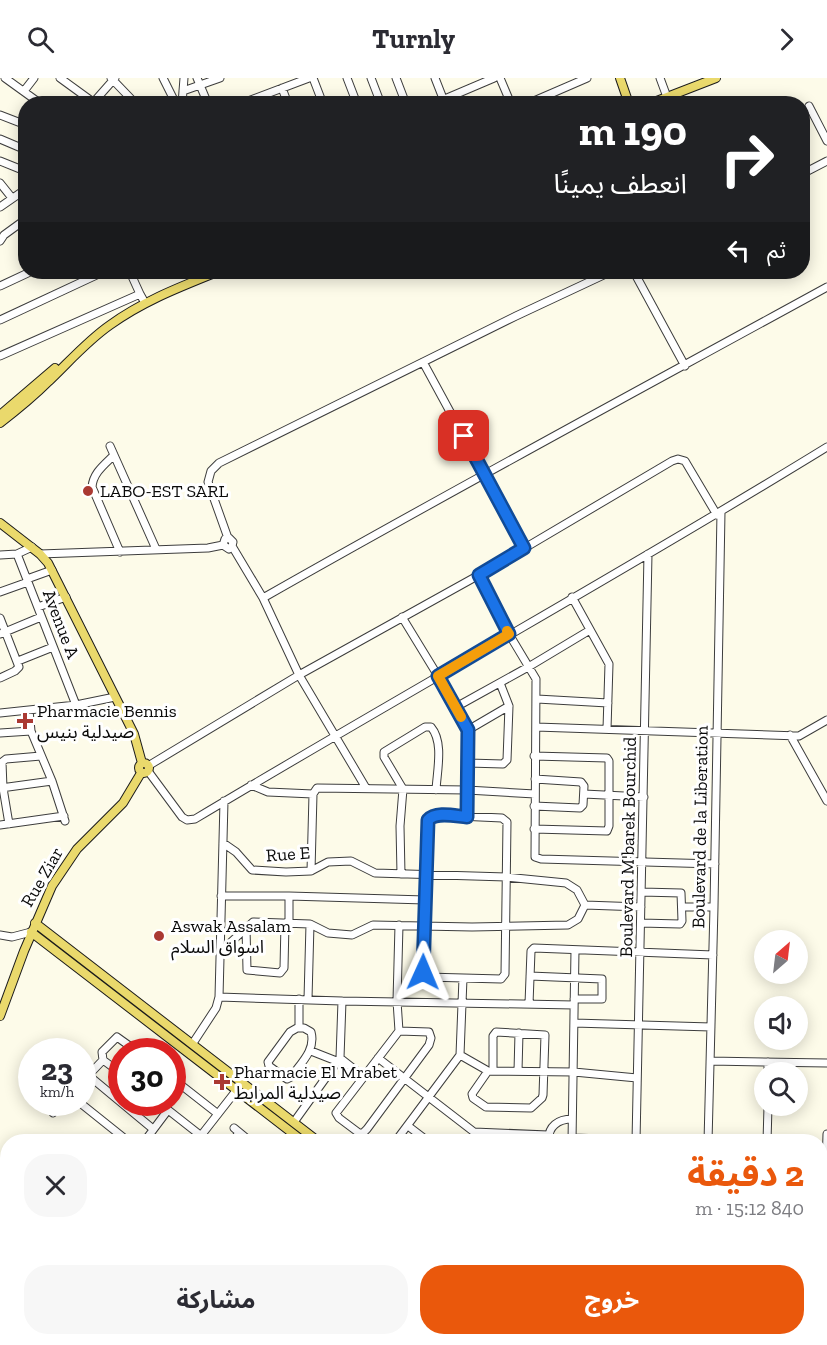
<!DOCTYPE html>
<html lang="ar">
<meta charset="utf-8">
<style>
:root{--surface:#fff;--page:#f7f7f7;--text:#2b2b33;--muted:#7c7c81;--accent:#ea580c}
body{margin:0;font-family:"Zilla Slab","Noto Sans Arabic",serif;background:var(--page);color:var(--text);direction:rtl;height:100vh;display:flex;flex-direction:column;font-size:22px;white-space:nowrap}
*{box-sizing:border-box;margin:0}
p{font-size:20px;color:var(--muted)}
.icon{flex:none;width:33px;height:33px;fill:none;stroke:currentColor;stroke-width:2;stroke-linecap:round;stroke-linejoin:round}
.map{position:relative;flex:1;overflow:hidden;direction:ltr}
.side{position:absolute;left:0px;top:1056px;width:828px;height:212px;display:flex;flex-direction:column;background:var(--surface);border-radius:24px 24px 0 0;box-shadow:0 3px 15px #0003;direction:rtl}
.side>*{flex:none}
.top-card{position:absolute;left:18px;top:18px;width:792px;height:183px;border-radius:24px;box-shadow:0 3px 15px #0003;direction:rtl;background:#202124;color:#fff;overflow:hidden}
.needle{width:39px;rotate:28deg}
.fabs{position:absolute;left:754px;top:852px;display:grid;gap:12px}
.fabs a{display:grid;place-items:center;width:54px;height:54px;border-radius:50%;background:var(--surface);box-shadow:0 3px 15px #0003;font-size:30px}
.speed{position:absolute;left:18px;top:960px;display:flex;gap:12px;font-size:30px;font-weight:700;text-align:center}
.speed>*{display:grid;place-content:center;width:78px;height:78px;border-radius:50%;background:var(--surface);box-shadow:0 3px 15px #0003;line-height:1}
.speed small{font-size:15px;font-weight:400}
.speed .limit{border:9px solid #d22;background:#fff;color:#111}
.pin{position:absolute;display:grid;place-items:center;width:51px;height:51px;color:#fff;margin:-26px;border-radius:12px;box-shadow:0 3px 9px #0006}
.me{position:absolute;width:66px;margin:-33px;rotate:1deg;stroke-linejoin:round;filter:drop-shadow(0 0 4px #0008)}
.turn{display:flex;align-items:center;gap:21px;height:126px;padding:0 24px;font-size:27px}
.turn .icon{width:78px;height:78px;stroke-width:2.5}
.turn b{display:block;font-size:42px;line-height:51px}
.then{display:flex;align-items:center;height:57px;padding:0 24px;background:#0003;gap:12px;font-size:22px}
.round{display:grid;place-items:center;flex:none;width:63px;height:63px;border-radius:24px;background:var(--page)}
.head{display:flex;align-items:center;justify-content:space-between;height:102px;padding:0 24px}
h1{font-size:36px;font-weight:700;line-height:45px;color:var(--accent)}
.action{display:flex;gap:12px;margin-top:auto;padding:12px 24px}
.action a{flex:1;height:69px;border-radius:24px;background:var(--accent);color:#fff;font-size:24px;font-weight:700;line-height:69px;text-align:center}
.action a+a{background:var(--page);color:var(--text)}
header{display:flex;justify-content:space-between;align-items:center;height:78px;padding:0 24px;background:var(--surface);font-size:27px;font-weight:700}
.map>svg:first-child{display:block}
.lines{fill:none;stroke-linecap:round;stroke-linejoin:round}
.minor-casing{stroke:#3d3d3d;stroke-width:9}
.major-casing{stroke:#1b1b1b;stroke-width:10}
.minor{stroke:#fff;stroke-width:7}
.major{stroke:#ead96c;stroke-width:8}
.route-casing{stroke:#114b97;stroke-width:15}
.route{stroke:#1a73e8;stroke-width:10}
.slow{stroke:#f59e0b;stroke-width:10}
.poi-dot{fill:#aa3932;stroke:#fff;stroke-width:2}
.labels{text-anchor:middle;stroke-width:6;stroke-linejoin:round;paint-order:stroke}
.poi-label{font-size:18px;fill:#0a0a0a;stroke:#fff;text-anchor:start}
.street-label{font-size:18px;fill:#0a0a0a;stroke:#fff}
</style>
<header><svg class="icon" aria-label="forward" viewBox="0 0 24 24"><path d="M9 5l7 7-7 7"/></svg>Turnly<svg class="icon" aria-label="search" viewBox="0 0 24 24"><circle cx="10" cy="10" r="6"/><path d="M15 15l6 6"/></svg></header>
<div class="map">
<svg width="827" height="1267" viewBox="0 0 827 1267">
<rect width="100%" height="100%" fill="#fdfbe9"/>
<g class="lines">
<g class="minor-casing">
<path id="minor" d="M5,0L41,26
M60,0L93,24
M111,0L136,26
M163,0L176,26
M197,0L208,26
M313,0L323,26
M347,0L357,26
M371,0L381,26
M396,0L406,26
M435,0L444,23
M500,0L511,26
M660,0L667,19
M282,10L288,26
M24,13L34,0
M183,13L220,0
M92,26L115,0
M182,26L184,0
M240,26L309,0
M433,26L494,0
M527,26L587,0
M809,28L827,63
M0,37L26,47
M0,61L26,72
M0,83L20,91
M802,96L827,83
M0,105L12,120
M0,129L26,111
M0,163L4,157L26,141
M130,194L140,216
M634,194L685,288
M0,208L30,194
M0,242L103,194
M0,278L140,216L145,225
M423,284L524,470
M110,368L156,471
M114,377C104,387 93,395 92,409L120,474
M228,460L208,404L211,393L219,385L516,238L610,194
M232,468L263,520L299,597L366,710
M17,476L76,627
M40,476L208,470L223,467L229,471L232,468L233,464L229,460L225,461L223,467
M0,477L17,476L32,469
M479,497L509,556L536,601L535,779L541,781L715,786
M27,501L52,492
M0,514L28,504
M572,519L609,586L607,651
M263,520C449,414 639,312 827,209
M38,529L66,519
M402,539L438,598L468,652L467,739
M0,540L19,589L15,593L0,600
M0,556L41,539
M18,583L53,569
M537,621L608,625
M456,629L530,588L590,552
M29,632L31,653L52,703L65,743
M0,635L76,627L115,619
M536,649L799,658L827,642
M468,652L509,628
M0,655L31,653
M790,657L827,723
M468,685L503,686L507,682L509,628L500,605
M148,688L299,597L479,497L672,383L678,381L685,383L717,437
M148,693L182,739L187,742L195,741C405,615 619,497 827,369
M251,707L268,714L313,716
M1,710L52,703
M584,716L644,719
M534,728L580,730L583,727L584,708L581,704L535,701
M437,737L502,740L507,744L505,896L501,901L426,899L424,897L427,746L430,740Z
M9,746L3,710L2,684L6,681L41,678
M0,747L64,738
M534,751L607,753L609,748V683L607,680L534,678
M223,765L236,774L252,792L286,794L311,793L328,784L351,783L375,795L506,799L566,805L577,812L585,827
M311,793L313,716L317,710L467,712L535,716
M401,796L400,748L403,711L384,679V674L425,649H431C444,664 437,693 436,712
M221,818H289L425,822
M682,829H714
M289,845V818
M641,845L680,846L682,843L681,815L642,814
M399,847L397,923L399,953L336,1035L339,1040L359,1055H363L367,1051L429,967L431,960L429,954L399,953
M246,849L247,892L280,895L284,890L285,845
M0,857L12,859L31,854
M220,874L253,844L310,846L328,855L352,857L373,847L472,849L568,847L578,841L585,827L641,829
M530,898L602,901V921H574
M219,919L342,923L574,927
M299,921V950
M308,921L310,846
M529,926L531,873L534,870L713,877
M574,945L711,949
M297,950H304L311,954C316,972 301,985 291,999L287,1001L269,988L268,984L290,954Z
M193,965L216,930L219,919L224,723
M311,973L339,984
M460,977L488,993L574,994L637,1000
M340,980L363,998
M378,980L474,1054L548,1057
M710,983L827,985
M488,993L472,1016L473,1020L486,1029L531,1030L542,1020L543,1017L545,957L496,954L493,958V993
M518,993L519,955
M768,994V984
M122,996L103,982L102,974L117,959L138,974
M88,997L153,1051
M172,1000L218,1036
M82,1004L103,982
M79,1024L129,1064
M158,1024L200,1057
M53,1035L63,1024
M294,1044L340,980L342,923
M408,1048L429,1064
M234,1050L251,1064
M572,1060L704,1064
M144,1064L168,1032
M196,1064L239,1009
M232,1064L239,1055
M395,1064L460,977L463,900
M549,1064C547,1048 559,1041 572,1041
M572,1064L575,872
M636,1064L648,476
M708,1064L714,829L721,434
M767,1064L768,1028
M823,1189L827,1056
M0,1195L8,1196
M820,1221L827,1219
M820,1249L827,1246
M159,1260L163,1267
M197,1260H200
M312,1260L320,1267
M349,1260L358,1267
M392,1260L402,1267
M461,1260L470,1267
M633,1260V1267
M814,1260L817,1267
M0,1264L2,1267
M57,1267L59,1260
M110,1267L120,1260
M229,1267L235,1260
M266,1267L272,1260
M384,1267L391,1260
M424,1267L430,1260
M488,1267L494,1260
M540,1267L546,1260
M700,1267L714,1260
M777,1267L793,1260"/>
</g>
<g class="major-casing">
<path id="major" d="M620,0L629,26
M649,26L716,0
M0,337L55,290
M0,345C17,332 34,318 49,303C69,284 87,263 110,247C143,223 180,209 217,194
M0,445L40,476L48,485L134,656L142,685
M139 690a5 5 0 1 1 10 0a5 5 0 1 1-10 0Z
M35,845L319,1064
M31,854L304,1064
M0,938L24,873L52,808L77,771L123,725L141,695
M556,1260L565,1267
M571,1260L580,1267"/>
</g>
<use href="#minor" class="minor"/>
<use href="#major" class="major"/>
</g>
<g class="lines">
<g class="route-casing">
<path id="route" d="M423,894L428,742C436,733 455,738 467,739L468,652L438,598L509,556L479,497L524,470L464,358"/>
</g>
<use href="#route" class="route"/>
<path class="slow" d="M461,639L438,598L509,556L507,553"/>
</g>
<g class="poi-dot">
<circle cx="88" cy="413" r="6"/>
<path d="M22 634h6v6h6v6h-6v6h-6v-6h-6v-6h6z"/>
<circle cx="159" cy="858" r="6"/>
<path d="M219 995h6v6h6v6h-6v6h-6v-6h-6v-6h6z"/>
</g>
<g class="labels">
<g class="poi-label">
<text x="100" y="419">LABO-EST SARL</text>
<text x="37" y="639">Pharmacie Bennis<tspan x="37" dy="21">صيدلية بنيس</tspan></text>
<text x="171" y="854">Aswak Assalam<tspan x="171" dy="21">اسواق السلام</tspan></text>
<text x="234" y="1000">Pharmacie El Mrabet<tspan x="234" dy="21">صيدلية المرابط</tspan></text>
</g>
<g class="street-label">
<text transform="translate(61 546) rotate(69)" y="6">Avenue A</text>
<text transform="translate(700 749) rotate(-89)" y="6">Boulevard de la Liberation</text>
<text transform="translate(628 769) rotate(-89)" y="6">Boulevard M'barek Bourchid</text>
<text transform="translate(288 776) rotate(-4)" y="6">Rue E</text>
<text transform="translate(42 799) rotate(-60)" y="6">Rue Ziar</text>
</g>
</g>
</svg>
<div class="fabs">
<a><svg class="needle" viewBox="-14 -14 28 28"><path d="M0-13l5 13h-10z" fill="#e53935"/><path d="M0 13l5-13h-10z" fill="#7c7c81"/></svg></a>
<a><svg class="icon" aria-label="sound" viewBox="0 0 24 24"><path d="M4 9h4l5-4v14l-5-4H4zM17 9q2 3 0 6"/></svg></a>
<a><svg class="icon" aria-label="search" viewBox="0 0 24 24"><circle cx="10" cy="10" r="6"/><path d="M15 15l6 6"/></svg></a>
</div>
<div class="speed"><div>23<small>km/h</small></div><div class="limit">30</div></div>
<div class="pin" style="left:464px;top:358px;background:#d93025"><svg class="icon" aria-label="arrive" viewBox="0 0 24 24"><path d="M6 21V4h12l-3 4 3 4H6"/></svg></div>
<svg class="me" style="left:423px;top:894px" viewBox="-20 -20 40 40"><path d="M0-17L14 15 0 8-14 15z" fill="#1a73e8" stroke="#fff" stroke-width="4"/></svg>
<div class="top-card">
<div class="turn"><svg class="icon" aria-label="right" viewBox="0 0 24 24"><path d="M7 20v-9h11M14 6l5 5-5 5"/></svg><div><b>190 m</b>انعطف يمينًا</div></div>
<div class="then">ثم<svg class="icon" aria-label="left" viewBox="0 0 24 24"><path d="M17 20v-9H6M10 6l-5 5 5 5"/></svg></div>
</div>
<section class="side">
<div class="head"><div><h1>2 دقيقة</h1><p>840 m · 15:12</p></div><a class="round"><svg class="icon" aria-label="close" viewBox="0 0 24 24"><path d="M6 6l12 12M18 6L6 18"/></svg></a></div>
<div class="action"><a>خروج</a><a>مشاركة</a></div>
</section>
</div>
